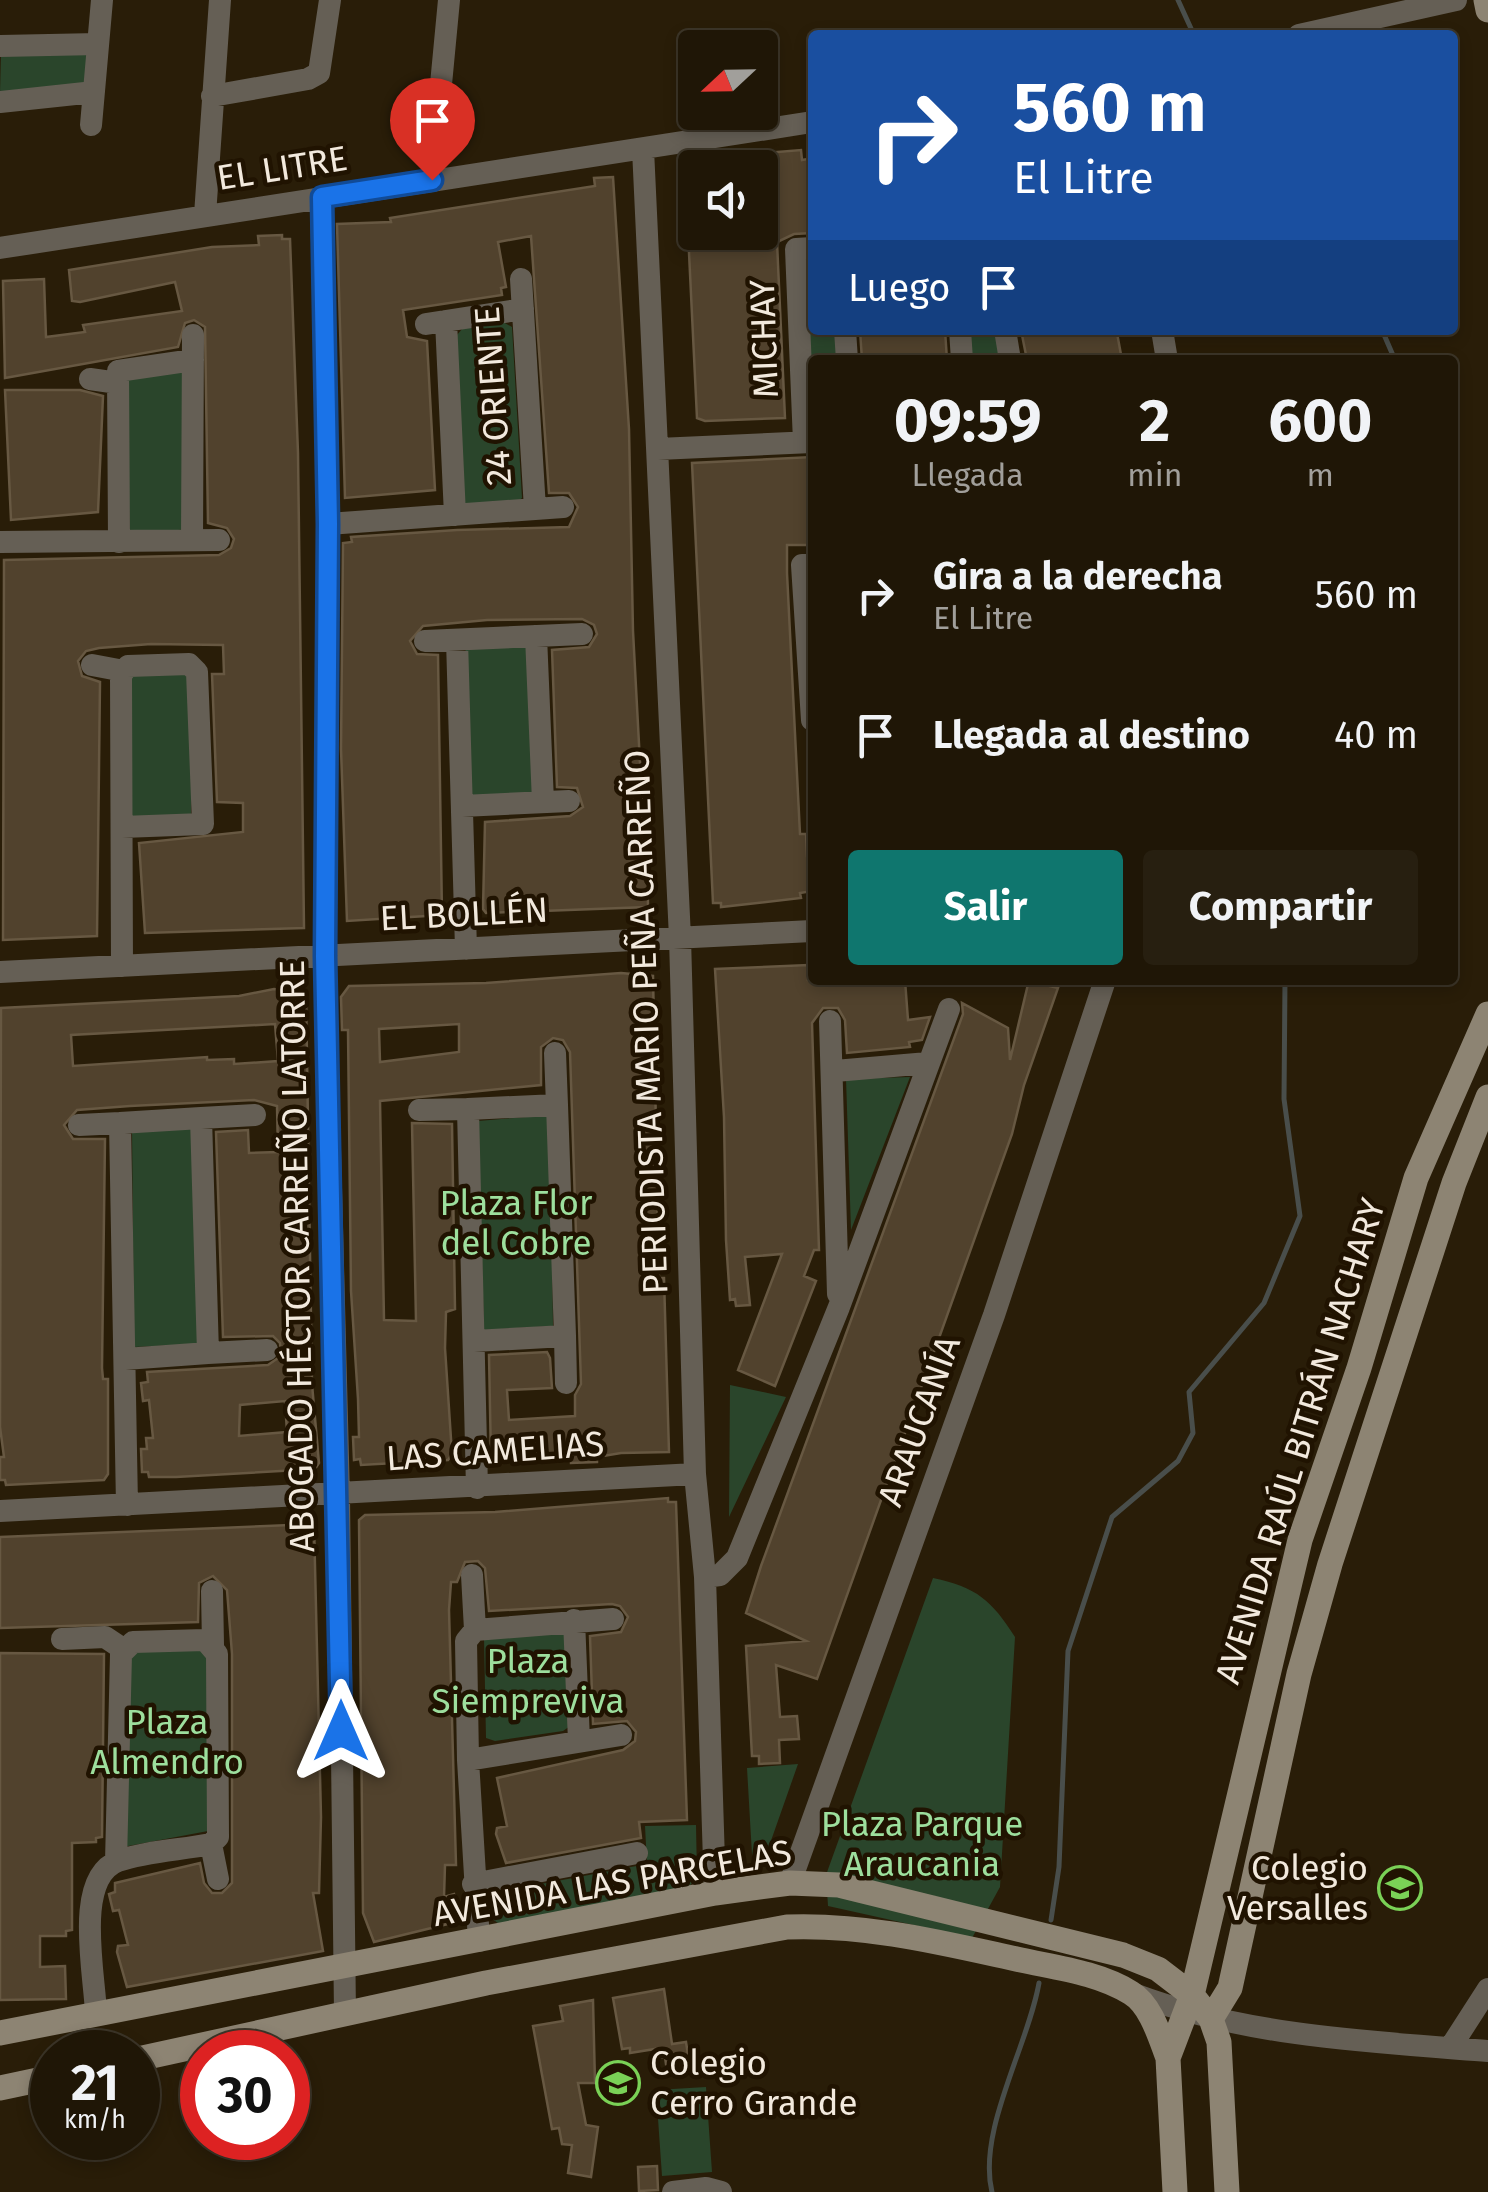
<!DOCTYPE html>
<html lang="es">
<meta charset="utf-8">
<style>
:root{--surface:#1f1606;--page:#271f10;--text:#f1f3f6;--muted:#a19f9b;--line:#3c3528;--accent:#0f766e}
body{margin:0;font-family:"Fira Sans",sans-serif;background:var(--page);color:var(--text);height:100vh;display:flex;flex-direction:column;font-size:38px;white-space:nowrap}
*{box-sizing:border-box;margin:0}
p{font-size:32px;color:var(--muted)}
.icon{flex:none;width:55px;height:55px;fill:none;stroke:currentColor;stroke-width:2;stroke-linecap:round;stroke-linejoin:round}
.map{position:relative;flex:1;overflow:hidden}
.drawer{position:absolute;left:808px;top:355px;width:650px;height:630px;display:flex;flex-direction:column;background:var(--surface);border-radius:10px;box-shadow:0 5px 15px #0003,0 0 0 2px var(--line)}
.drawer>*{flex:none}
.banner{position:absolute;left:808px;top:30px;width:650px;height:305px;border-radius:10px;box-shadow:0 5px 15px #0003,0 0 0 2px var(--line);background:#1a4fa0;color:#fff;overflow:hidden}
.needle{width:65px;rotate:248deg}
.tools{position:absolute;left:678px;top:30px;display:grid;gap:20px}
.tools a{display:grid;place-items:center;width:100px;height:100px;border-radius:10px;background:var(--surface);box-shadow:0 5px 15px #0003,0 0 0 2px var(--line);font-size:50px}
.speed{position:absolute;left:30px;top:2030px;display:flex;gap:20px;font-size:50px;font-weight:700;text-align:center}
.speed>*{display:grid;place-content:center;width:130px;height:130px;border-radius:50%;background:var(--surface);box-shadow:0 5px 15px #0003,0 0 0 2px var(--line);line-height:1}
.speed small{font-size:25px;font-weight:400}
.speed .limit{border:15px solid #d22;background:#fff;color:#111}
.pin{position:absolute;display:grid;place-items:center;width:85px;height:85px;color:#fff;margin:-102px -42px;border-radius:50% 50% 50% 0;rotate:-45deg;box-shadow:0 0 10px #0007}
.pin .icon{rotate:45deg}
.me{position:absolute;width:110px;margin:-55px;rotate:0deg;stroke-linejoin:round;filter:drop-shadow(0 0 8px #0008)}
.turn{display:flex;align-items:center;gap:35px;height:210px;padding:0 40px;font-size:45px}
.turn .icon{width:130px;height:130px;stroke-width:2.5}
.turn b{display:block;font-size:70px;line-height:85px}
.then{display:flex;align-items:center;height:95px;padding:0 40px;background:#0003;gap:20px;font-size:38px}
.eta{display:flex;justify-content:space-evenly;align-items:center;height:170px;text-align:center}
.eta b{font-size:60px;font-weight:700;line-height:70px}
.action{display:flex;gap:20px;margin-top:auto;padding:20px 40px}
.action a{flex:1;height:115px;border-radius:10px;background:var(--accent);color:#fff;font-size:40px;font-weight:700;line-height:115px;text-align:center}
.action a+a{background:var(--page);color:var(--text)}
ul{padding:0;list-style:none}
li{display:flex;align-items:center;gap:30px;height:140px;padding:0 40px}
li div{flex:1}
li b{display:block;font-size:38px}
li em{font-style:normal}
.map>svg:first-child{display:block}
.green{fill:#2a452b}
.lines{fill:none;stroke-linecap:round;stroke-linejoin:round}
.stream{stroke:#494e4b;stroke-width:5}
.building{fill:#51422d;stroke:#675842;stroke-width:2.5;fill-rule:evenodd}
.street{stroke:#655f55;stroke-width:22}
.secondary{stroke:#8d8473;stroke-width:25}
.route-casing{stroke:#114b97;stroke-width:25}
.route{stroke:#1a73e8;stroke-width:18}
.labels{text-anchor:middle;stroke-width:9;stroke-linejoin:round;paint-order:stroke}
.street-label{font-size:35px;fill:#f2e9dd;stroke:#201301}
.park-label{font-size:35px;fill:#9ddf9d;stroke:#201301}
.poi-label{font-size:35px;fill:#f2e9dd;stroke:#201301;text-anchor:end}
</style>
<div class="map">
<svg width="1488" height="2192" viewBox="0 0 1488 2192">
<rect width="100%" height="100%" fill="#291d08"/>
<path class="green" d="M1,53L88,54L84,84L0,93Z
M812,254V330H840L842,360H812V431L799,255Z
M503,322L512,327L522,498L513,505L468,509L461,497L456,336L463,328Z
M965,330H1000L1005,360H967Z
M180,369L186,375L188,529L130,535L125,383L131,376Z
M521,644L531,651L539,792L475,801L469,794L462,654L469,647Z
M133,670L193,675L191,816L137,821L128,815L126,681Z
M910,1077L851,1230L846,1079Z
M550,1115L553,1326L484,1330L478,1121Z
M191,1127L198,1344L134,1347L132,1129Z
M730,1385L786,1397L729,1517Z
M933,1578C977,1587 992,1601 1015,1637L1000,1887L972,1938L828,1906L826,1875Z
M567,1630L573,1724L563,1731L495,1741L486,1738L484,1638Z
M203,1645L210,1653L208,1831L123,1847L125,1652Z
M798,1764L760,1872H753L747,1768Z
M696,1825L697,1876L689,1887L499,1924L490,1917L487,1901L494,1893L647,1864L645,1826Z
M706,2087L712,2172L662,2176L656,2090Z"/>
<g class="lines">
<path class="stream" d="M1178,0L1194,35
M1382,330L1395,360
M1051,1920L1059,1867L1068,1651L1112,1517L1178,1461L1193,1433L1189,1392L1264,1303L1300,1216L1284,1099L1285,980
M992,2192C977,2131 1028,2046 1039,1983"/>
</g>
<path class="building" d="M801,150L802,160L808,159L812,233L794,234L777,242L785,418L705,421L697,418L688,232H760V168H703L702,158Z
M613,177L629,429L633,631L643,819H647L648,907L486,913L483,909L485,822L570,816L583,807L577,788L557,787L552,650L589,647L597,634L594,625L582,619L487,620L423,626L410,641L417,654L438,655L442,915L347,921L341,749L343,543L352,542L351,537L457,530L569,527L578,507L569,493H549L531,236L498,242L506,287L501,288L502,295L403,310L407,337L427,341L435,490L345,498L337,224L391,222L390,218L595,186L594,178Z
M282,235V239H290L298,453L304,928L145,933L139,843L243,832V803L217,802L212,674H224L223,645L151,644L99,648L86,651L78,661L82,676L100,682L97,936L3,940L4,560L219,555L231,548L234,539L227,528L208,523L205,327L194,320L185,323L178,347L5,378L3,281L44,279L46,337L85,332L83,325L182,311L175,282L80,302L72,301L69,270L212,247L259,245L258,236Z
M860,330H945L947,360H862Z
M1021,330H1063L1064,335L1099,330L1105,335L1117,333L1122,360H1087V356L1027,360Z
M5,390H80L103,396L98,512L11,520Z
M812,457V545H787V573L800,834H806L807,856L812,855V891L800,893L801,898L721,907V903H713L692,463Z
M808,965V980H905L908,1020L930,1017L922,1040L909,1042L910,1047L847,1053L845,1020L838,1008H823L812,1023L819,1250H814L804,1276L816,1281L775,1386L738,1370L782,1254L745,1257L750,1305L736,1306L735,1299L730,1300L726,1240L724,1117L715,969Z
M621,973L653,976L659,1278H664L669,1452L621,1453L597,1457V1462L571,1463V1458L491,1460L489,1355L547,1352L550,1358L552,1388L507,1390L509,1420L575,1416V1395L581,1384L570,1052L563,1040L553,1038L541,1047V1085L380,1101L384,1320L416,1321L412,1123L452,1124L455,1309L446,1312L445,1348L452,1454L448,1460L361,1465L360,1459L354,1460L353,1437H359L358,1399L351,1291L348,1030H342L341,997L349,986L486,983ZM459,1024V1052L380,1062L379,1029Z
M1029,980H1052L1050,986L1058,988L1024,1085L1012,1134L817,1679L776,1665L780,1717L797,1716L799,1739L779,1740L780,1763L759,1764V1756H752L746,1646L806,1641L746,1613L761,1566L963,1014L962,1003L1008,1028L1010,1060Z
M274,989L306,993L312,1384L319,1463L315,1469L176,1477H149L148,1472H142L141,1449H147L146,1438H153L149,1400L143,1401L141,1383L148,1382L147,1372L268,1365L281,1356L280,1343L273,1336L223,1337L216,1132L248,1130L249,1153L278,1152L277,1106L254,1100L130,1106L77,1110L64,1125L73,1139H105L102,1368L103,1379H108V1474L104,1480L6,1485L5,1480H0V1457H4L0,1427L1,1008L239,996ZM275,1024L278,1061L234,1064V1059L207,1060V1057L73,1066L71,1035ZM285,1401L287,1432L239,1436L240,1405Z
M668,1498V1502H676L687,1820L639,1822L641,1838L506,1863L496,1834L497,1828L507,1826L497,1778L623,1750L635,1741L636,1732L627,1721L593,1724L590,1636L621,1632L628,1617L620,1606L612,1604L489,1611L485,1568L478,1561L465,1562L457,1582H451L449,1610L456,1865H445L444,1897L454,1894L460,1916L455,1917L456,1922L374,1942L363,1913L359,1520L365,1515L495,1512Z
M314,1524L321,1817L319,1893H313L323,1951L127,1987L117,1952L118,1946L128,1945L119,1910L113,1911L109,1894L115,1892V1883L200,1863L204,1883L212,1893H222L232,1883V1654L227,1590L213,1576L199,1583L198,1622L0,1628V1537Z
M0,1653L104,1654L102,1837L96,1838V1842L72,1843V1930L66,1931V1936H40V1967L65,1966L66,1999L0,2000Z
M664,1989L672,2044L686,2042L689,2061L666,2064L665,2057L656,2058L655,2049L630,2053V2048L622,2049L613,1998Z
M593,2000L595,2083H578L586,2125L598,2127L591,2177L568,2173L572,2145L562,2144L559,2128L552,2129L533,2026L563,2021L560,2006Z
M657,2166L658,2190L639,2191L638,2167Z"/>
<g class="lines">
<path class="street" d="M1299,35L1456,0
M0,46L98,44
M212,96L308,79L319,73L330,0
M0,102L94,92
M91,125L102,0
M643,149L680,938L695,1474L705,1577L715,1893
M432,179L449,0
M321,197L328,524L325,956L339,1496L345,2014
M205,215L220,0
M0,248L812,122
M521,279L535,509
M446,321L455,515
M426,324L523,309
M845,330L847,360
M960,330L962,360
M1005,330L1010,360
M1162,330L1167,360
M90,379L118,383
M804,442L796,249L812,248
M658,449L812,442
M328,524L563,507
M192,540L193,335
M0,542L219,540
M119,542L118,371L193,360
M812,565H802L812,720
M536,636L543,802
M457,640L466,949
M425,641L582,634
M92,665L124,671
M462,806L569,801
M122,966L121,675L128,666L189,664L197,672L203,824L122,827
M0,972L812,931
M830,1021L838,1294
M555,1053L557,1105
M835,1071L928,1063
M419,1110L468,1109
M201,1118L255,1115
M79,1125L120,1123
M565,1336L566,1383
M474,1341L565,1336L557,1105L468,1109L477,1488
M208,1353L267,1350
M125,1359L208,1353L201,1118L120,1123L127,1505
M0,1511L695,1474
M472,1575L475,1630
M705,1577L720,1575L737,1558L839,1307L949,1009
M212,1591L213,1645
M613,1619L475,1630L466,1641L468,1760L621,1735
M574,1620L579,1741
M62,1639L105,1637L123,1649
M468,1760L479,1941
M211,1844L218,1879
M790,1883L994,1315L1105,980
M473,1884L637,1853
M1134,1994C1245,2036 1370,2042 1488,2051
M96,2014C95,1975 73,1878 118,1861C146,1851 181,1850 211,1844L218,1837L217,1654L205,1640L133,1642L121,1654L116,1862
M1450,2048L1488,1989
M673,2192L706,2188L721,2192"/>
<path class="secondary" d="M1486,0L1488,10
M1211,2019L1230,1988L1299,1674L1330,1564L1454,1183L1488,1097
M0,2033L715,1893L790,1883L839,1885L1123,1955L1158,1969L1192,1995L1211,2019L1219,2042L1227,2192
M138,2059L486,1983L787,1927C868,1924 943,1943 1021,1960C1058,1968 1099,1973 1131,1993C1151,2005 1160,2037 1168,2058
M0,2088L52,2077
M1175,2192L1168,2058L1192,1995L1300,1540L1359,1368L1416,1178L1488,1014"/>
</g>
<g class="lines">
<g class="route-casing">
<path id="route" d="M341,1731L325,956L328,524L322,197L432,180"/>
</g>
<use href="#route" class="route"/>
</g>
<defs>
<g id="school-ring" transform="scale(2.25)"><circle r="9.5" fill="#201301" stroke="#7ad156" stroke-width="1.5"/><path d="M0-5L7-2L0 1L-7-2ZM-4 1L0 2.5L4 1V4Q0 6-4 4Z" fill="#7ad156"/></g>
</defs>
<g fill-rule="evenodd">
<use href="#school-ring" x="1400" y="1888"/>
<use href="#school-ring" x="618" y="2083"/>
</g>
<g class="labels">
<g class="street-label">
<text transform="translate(282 168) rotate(-9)" y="12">EL LITRE</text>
<text transform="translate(764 339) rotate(-92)" y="12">MICHAY</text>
<text transform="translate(493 396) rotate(-94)" y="12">24 ORIENTE</text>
<text transform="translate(464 914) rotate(-3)" y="12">EL BOLLÉN</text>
<text transform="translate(646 1022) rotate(-92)" y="12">PERIODISTA MARIO PEÑA CARREÑO</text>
<text transform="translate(297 1256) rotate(-91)" y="12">ABOGADO HÉCTOR CARREÑO LATORRE</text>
<text transform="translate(919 1421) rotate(-70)" y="12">ARAUCANÍA</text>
<text transform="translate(1300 1441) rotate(-73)" y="12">AVENIDA RAÚL BITRÁN NACHARY</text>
<text transform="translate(495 1451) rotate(-4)" y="12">LAS CAMELIAS</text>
<text transform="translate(612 1883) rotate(-10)" y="12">AVENIDA LAS PARCELAS</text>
</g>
<g class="park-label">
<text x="516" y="1215">Plaza Flor<tspan x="516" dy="40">del Cobre</tspan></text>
<text x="528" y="1673">Plaza<tspan x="528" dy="40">Siempreviva</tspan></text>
<text x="167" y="1734">Plaza<tspan x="167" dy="40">Almendro</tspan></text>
<text x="922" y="1836">Plaza Parque<tspan x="922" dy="40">Araucania</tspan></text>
</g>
<g class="poi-label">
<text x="1368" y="1880">Colegio<tspan x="1368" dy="40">Versalles</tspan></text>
<text x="650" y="2075" text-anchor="start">Colegio<tspan x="650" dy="40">Cerro Grande</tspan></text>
</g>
</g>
</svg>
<div class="tools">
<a><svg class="needle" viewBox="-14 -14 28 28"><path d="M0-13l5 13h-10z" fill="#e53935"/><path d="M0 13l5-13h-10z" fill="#a19f9b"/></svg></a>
<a><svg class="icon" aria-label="sound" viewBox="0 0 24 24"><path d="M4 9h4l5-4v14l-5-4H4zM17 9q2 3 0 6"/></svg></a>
</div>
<div class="speed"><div>21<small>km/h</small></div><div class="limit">30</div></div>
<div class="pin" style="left:432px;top:180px;background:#d93025"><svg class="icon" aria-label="arrive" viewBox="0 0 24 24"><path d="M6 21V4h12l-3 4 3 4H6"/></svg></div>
<svg class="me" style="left:341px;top:1731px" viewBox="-20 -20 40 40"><path d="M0-17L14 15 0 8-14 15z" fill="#1a73e8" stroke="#fff" stroke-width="4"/></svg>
<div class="banner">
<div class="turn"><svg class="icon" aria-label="right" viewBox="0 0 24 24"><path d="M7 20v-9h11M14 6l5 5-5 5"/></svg><div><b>560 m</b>El Litre</div></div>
<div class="then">Luego<svg class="icon" aria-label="arrive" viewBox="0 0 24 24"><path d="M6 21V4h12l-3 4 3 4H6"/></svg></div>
</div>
<section class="drawer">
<div class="eta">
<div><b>09:59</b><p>Llegada</p></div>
<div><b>2</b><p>min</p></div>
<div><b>600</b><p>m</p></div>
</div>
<ul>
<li><svg class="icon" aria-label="right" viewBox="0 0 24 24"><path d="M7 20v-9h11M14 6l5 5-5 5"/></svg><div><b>Gira a la derecha</b><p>El Litre</p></div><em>560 m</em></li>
<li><svg class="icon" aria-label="arrive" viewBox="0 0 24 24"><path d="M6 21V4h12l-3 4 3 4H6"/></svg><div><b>Llegada al destino</b></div><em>40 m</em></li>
</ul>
<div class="action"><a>Salir</a><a>Compartir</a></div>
</section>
</div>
